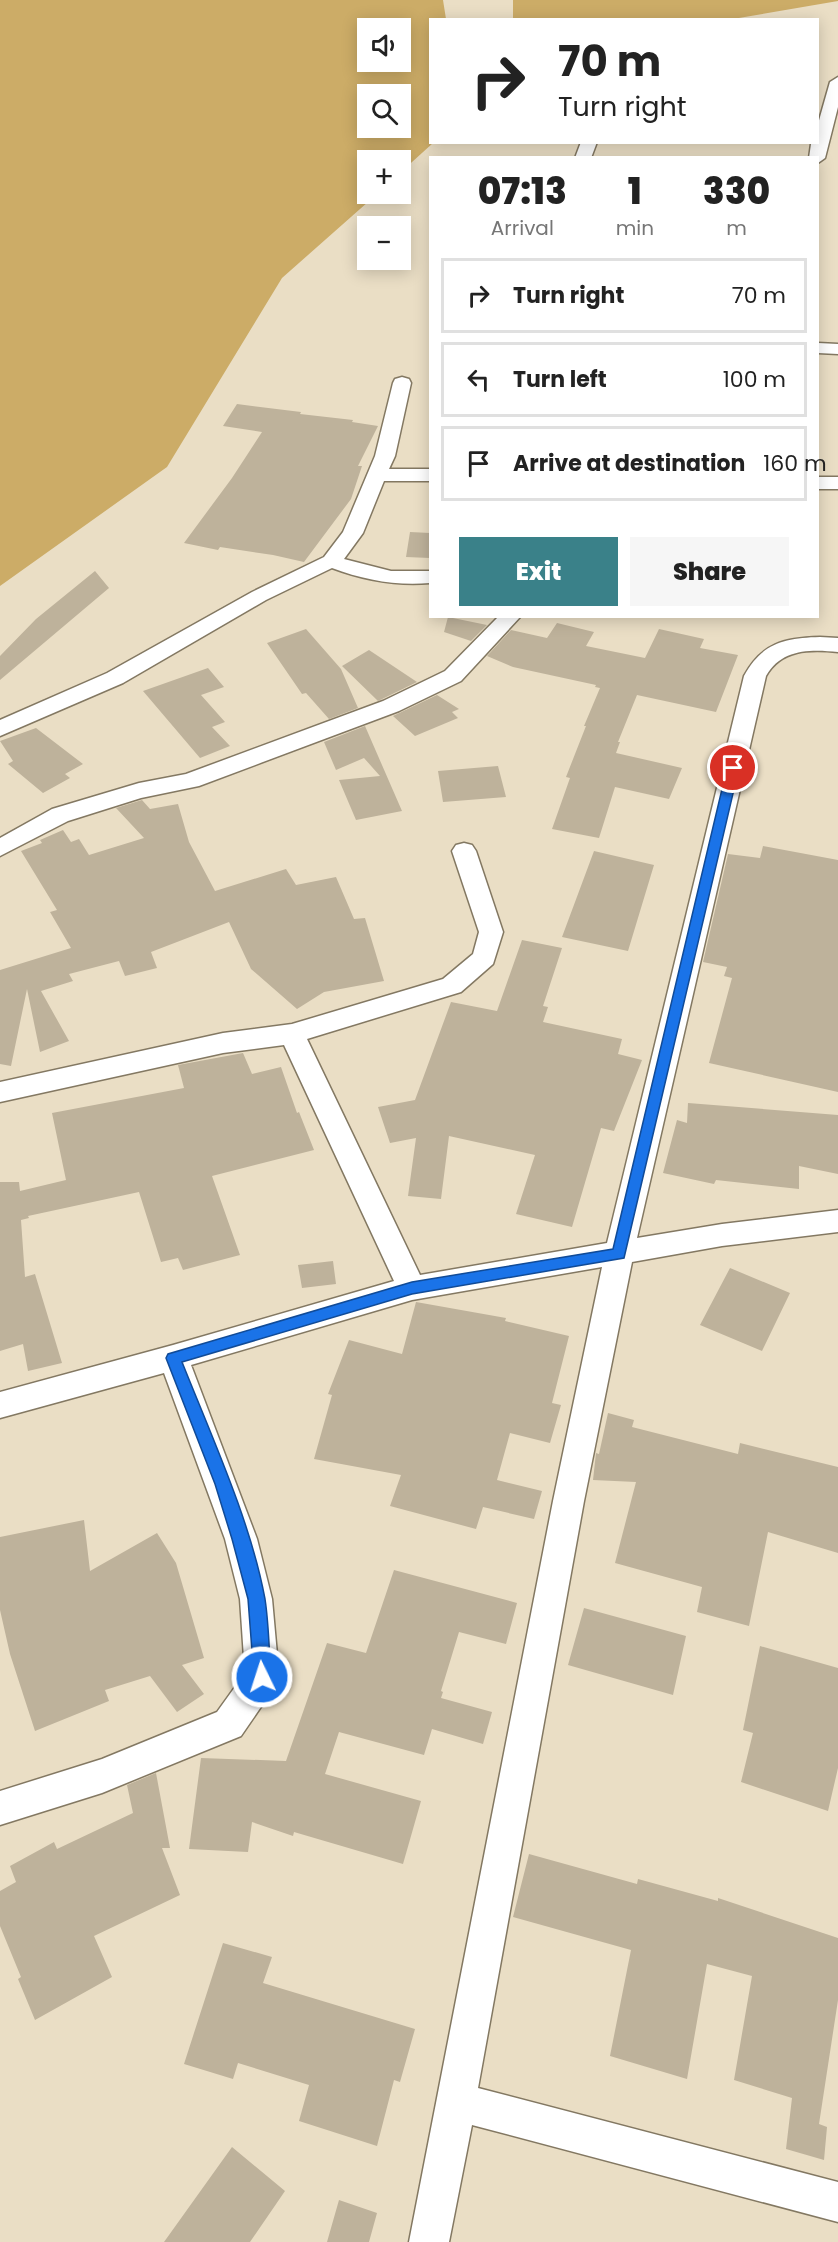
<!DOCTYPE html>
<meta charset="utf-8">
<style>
:root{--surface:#fff;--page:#f6f6f6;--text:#222;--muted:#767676;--line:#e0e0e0;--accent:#3a8189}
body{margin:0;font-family:Poppins,sans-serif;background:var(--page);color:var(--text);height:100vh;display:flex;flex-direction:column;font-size:22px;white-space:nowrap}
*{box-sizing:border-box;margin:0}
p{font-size:20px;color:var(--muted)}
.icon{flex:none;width:33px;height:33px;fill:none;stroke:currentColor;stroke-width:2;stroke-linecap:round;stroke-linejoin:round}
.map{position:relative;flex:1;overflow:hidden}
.panel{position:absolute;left:429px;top:156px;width:390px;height:462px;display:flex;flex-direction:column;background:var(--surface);border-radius:0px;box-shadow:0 3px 15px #0003}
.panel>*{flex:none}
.banner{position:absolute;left:429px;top:18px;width:390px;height:126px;border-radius:0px;box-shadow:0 3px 15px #0003;background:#fff;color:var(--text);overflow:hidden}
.buttons{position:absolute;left:357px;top:18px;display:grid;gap:12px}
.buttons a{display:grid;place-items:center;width:54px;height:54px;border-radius:0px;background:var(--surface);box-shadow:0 3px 15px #0003;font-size:30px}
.pin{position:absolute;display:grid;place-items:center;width:51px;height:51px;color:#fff;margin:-26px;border:3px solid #fff;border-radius:50%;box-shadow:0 2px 6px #0007}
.me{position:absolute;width:66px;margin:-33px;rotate:356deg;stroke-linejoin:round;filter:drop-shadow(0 0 4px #0008)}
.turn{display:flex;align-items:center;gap:21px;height:126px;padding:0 30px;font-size:27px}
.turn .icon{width:78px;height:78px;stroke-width:2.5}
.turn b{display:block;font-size:42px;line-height:51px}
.eta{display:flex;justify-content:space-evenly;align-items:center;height:102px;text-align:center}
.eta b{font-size:36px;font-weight:800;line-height:42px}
.cta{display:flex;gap:12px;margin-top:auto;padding:12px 30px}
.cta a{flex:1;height:69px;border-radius:0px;background:var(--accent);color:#fff;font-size:24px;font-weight:800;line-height:69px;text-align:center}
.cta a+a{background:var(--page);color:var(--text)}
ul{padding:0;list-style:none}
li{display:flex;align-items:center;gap:18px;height:75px;margin:0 12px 9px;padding:0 18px;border:3px solid var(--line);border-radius:0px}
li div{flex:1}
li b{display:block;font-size:22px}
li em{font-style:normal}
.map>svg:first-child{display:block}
.green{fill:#ccac67;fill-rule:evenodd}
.building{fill:#beb29b}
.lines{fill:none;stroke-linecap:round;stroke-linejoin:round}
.street-casing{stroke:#837862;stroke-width:3}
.street{fill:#fff;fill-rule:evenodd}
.route{fill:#1a73e8;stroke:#114b97;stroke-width:1.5}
</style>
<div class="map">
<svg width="838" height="2242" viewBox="0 0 838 2242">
<rect width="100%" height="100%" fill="#eadec5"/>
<path class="green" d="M0,0H443L446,19L430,20V142L433,143L401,172L400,160H368V194H377L282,278L167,467L0,586ZM368,28H400V62H368ZM368,94H400V128H368Z
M513,0H838V1L733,19L513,20Z"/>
<path class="building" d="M237,404L301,412L300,414L353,420L352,422L378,426L358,466H362L351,499L304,562L273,555L220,547L218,550L184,543L232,478L262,432L223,426Z
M410,532L430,533V558L406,557Z
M95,571L109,588L0,680V656L36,619Z
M448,617L487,625L471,641L444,632Z
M557,623L594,632L586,646L645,658L659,629L704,639L700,648L738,655L716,712L637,695L618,742H620L616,753L682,768L669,799L615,787L599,838L552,829L570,778L566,777L586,726H584L600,688L595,687L596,685L513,667L487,656L511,630L547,638Z
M306,629L341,669L358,708L329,719L306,693L302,694L267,643Z
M369,650L417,682L378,701L342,666Z
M208,668L224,687L201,695L225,722L212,727L230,746L200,758L143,691Z
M437,695L459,709L452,712L458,718L415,736L393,716Z
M365,726L402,811L356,820L339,780L380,776L364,758L336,770L324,742Z
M36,728L83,764L65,774L70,778L43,793L8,764L13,761L0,741Z
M498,766L506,797L443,802L438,771Z
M142,800L150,809L178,804L189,842L215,891L286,869L296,885L336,877L354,919L365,918L384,981L324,992L297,1009L251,969L229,922L151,952L157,968L125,976L119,961L69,974L73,981L41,991L69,1041L40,1052L27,989L11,1066L0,1064V970L71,948L50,912L57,910L21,851L42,843L40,840L63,830L71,842L79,839L89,855L144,838L116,808Z
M763,846L838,860V1092L709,1063L732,978L724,976L727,967L703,962L728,854L760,858Z
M594,851L654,865L628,951L562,937Z
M522,940L562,948L543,1006L548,1007L543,1022L622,1039L618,1054L642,1060L614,1131L601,1128L572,1227L516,1214L535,1155L449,1136L441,1199L408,1196L416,1138L390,1143L378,1107L415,1100L451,1002L497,1011Z
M243,1053L252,1074L281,1067L297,1113L299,1112L314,1150L212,1176L240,1255L183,1270L178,1258L161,1262L139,1192L28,1216L29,1218L21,1220L25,1277L35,1274L62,1363L28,1371L23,1344L0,1351V1182H19L20,1191L66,1180L52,1113L184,1088L178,1065Z
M688,1103L838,1115V1174L799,1166V1189L716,1180L714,1184L663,1173L677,1120L687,1123Z
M333,1261L336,1284L302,1288L298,1265Z
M730,1268L790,1293L762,1351L700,1325Z
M416,1302L506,1318L505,1321L569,1336L552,1403L561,1405L550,1443L510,1433L497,1480L542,1491L534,1519L483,1507L476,1529L390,1506L401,1475L314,1459L332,1395L328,1394L349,1340L402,1354Z
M608,1413L634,1420L632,1427L738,1454L740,1443L838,1467V1553L768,1532L749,1626L697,1612L702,1587L615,1563L636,1482L593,1480L596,1453L599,1454Z
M84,1520L90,1571L157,1533L176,1563L204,1658L182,1665L204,1694L177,1712L150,1676L105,1690L109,1701L35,1731L10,1654L0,1610V1537Z
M394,1570L517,1603L506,1644L459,1632L441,1691L443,1692L441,1698L492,1712L483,1744L432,1729L424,1755L339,1732L325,1774L421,1801L403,1864L294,1832L293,1836L252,1822L248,1852L189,1849L201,1758L286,1761L327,1643L366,1653Z
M584,1608L686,1636L673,1695L568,1665Z
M760,1646L838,1668V1768L828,1811L741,1782L753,1733L743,1730Z
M156,1773L170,1848H162L180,1895L94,1936L112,1977L35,2020L18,1979L21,1977L0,1926V1891L16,1882L10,1866L54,1842L57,1849L133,1813L127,1785Z
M529,1854L637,1884L638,1879L718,1901V1898L838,1938V2000L819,2124L827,2127L824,2160L786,2149L792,2098L734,2080L752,1976L707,1964L687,2079L610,2056L631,1950L513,1917Z
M223,1943L272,1957L263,1983L415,2029L400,2082L394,2080L377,2146L299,2121L309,2085L238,2063L233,2079L184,2064Z
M232,2147L285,2191L250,2242H164Z
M339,2200L377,2213L369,2242H327Z"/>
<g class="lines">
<g class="street-casing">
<path id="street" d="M838,77V107L825,158L818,163V158H809L811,144L818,142V124L830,82Z
M581,142H597L591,158H575Z
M818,343L838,344V354L818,353Z
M402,377L409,379L411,383L395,456L389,469H430V481H384L363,533L344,559L391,571H430V583C396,586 364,580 332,568L266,600L123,683L0,736V720L107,673L252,592L324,557L343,532L375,456L393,383L395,379Z
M818,477H838V489H818Z
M499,616H521L461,681L399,711L199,786L141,798L68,821L0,856V838L52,809L139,783L186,774L383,701L445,671Z
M820,637L838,638V652C810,649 781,649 766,676L637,1238L722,1224L838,1210V1232L722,1246L632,1262L584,1501L478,2088L838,2182V2222L472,2125L449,2242H409L553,1501L602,1267L412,1300L191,1365L257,1539L272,1599L279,1677L274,1688L241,1736L102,1793L0,1825V1791L102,1759L217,1712L245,1673L240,1599L225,1539L164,1373L0,1418V1392L173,1345L394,1281L284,1045L223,1053L0,1102V1082L223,1033L292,1024L443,979L473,954L479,932L452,851L456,845L464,843L472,845L476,851L503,932L493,964L461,992L307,1039L420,1275L607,1243L744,676C762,643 784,638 820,637Z"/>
</g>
<use href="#street" class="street"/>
</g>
<path class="route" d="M733,765L739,768L624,1258L412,1294L182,1362C211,1435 251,1522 265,1599C269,1625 269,1652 271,1677L268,1683L262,1685L257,1683L254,1677L248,1599L232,1539L215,1484L166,1358L168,1354L412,1282L613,1249L727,768Z"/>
</svg>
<div class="buttons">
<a><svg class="icon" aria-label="sound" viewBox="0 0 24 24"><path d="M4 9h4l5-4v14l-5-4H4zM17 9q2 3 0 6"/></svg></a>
<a><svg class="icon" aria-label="search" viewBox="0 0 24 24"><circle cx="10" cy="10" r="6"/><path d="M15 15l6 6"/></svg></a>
<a>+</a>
<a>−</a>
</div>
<div class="pin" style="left:733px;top:768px;background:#d93025"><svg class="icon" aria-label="arrive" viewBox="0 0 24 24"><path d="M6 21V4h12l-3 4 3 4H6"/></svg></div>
<svg class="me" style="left:262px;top:1677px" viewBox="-20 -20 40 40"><circle r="17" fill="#1a73e8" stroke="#fff" stroke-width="3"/><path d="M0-11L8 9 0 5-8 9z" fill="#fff"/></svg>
<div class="banner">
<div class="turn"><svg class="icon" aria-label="right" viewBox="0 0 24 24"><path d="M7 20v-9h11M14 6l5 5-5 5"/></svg><div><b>70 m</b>Turn right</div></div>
</div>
<section class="panel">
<div class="eta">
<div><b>07:13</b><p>Arrival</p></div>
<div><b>1</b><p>min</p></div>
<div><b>330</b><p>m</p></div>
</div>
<ul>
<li><svg class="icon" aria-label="right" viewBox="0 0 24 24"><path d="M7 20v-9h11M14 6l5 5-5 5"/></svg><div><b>Turn right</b></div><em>70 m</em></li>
<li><svg class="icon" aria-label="left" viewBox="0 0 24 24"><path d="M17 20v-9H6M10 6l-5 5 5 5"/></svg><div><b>Turn left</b></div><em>100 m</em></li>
<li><svg class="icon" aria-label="arrive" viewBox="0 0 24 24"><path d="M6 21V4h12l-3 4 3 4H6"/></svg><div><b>Arrive at destination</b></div><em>160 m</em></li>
</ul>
<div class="cta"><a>Exit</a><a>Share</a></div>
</section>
</div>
